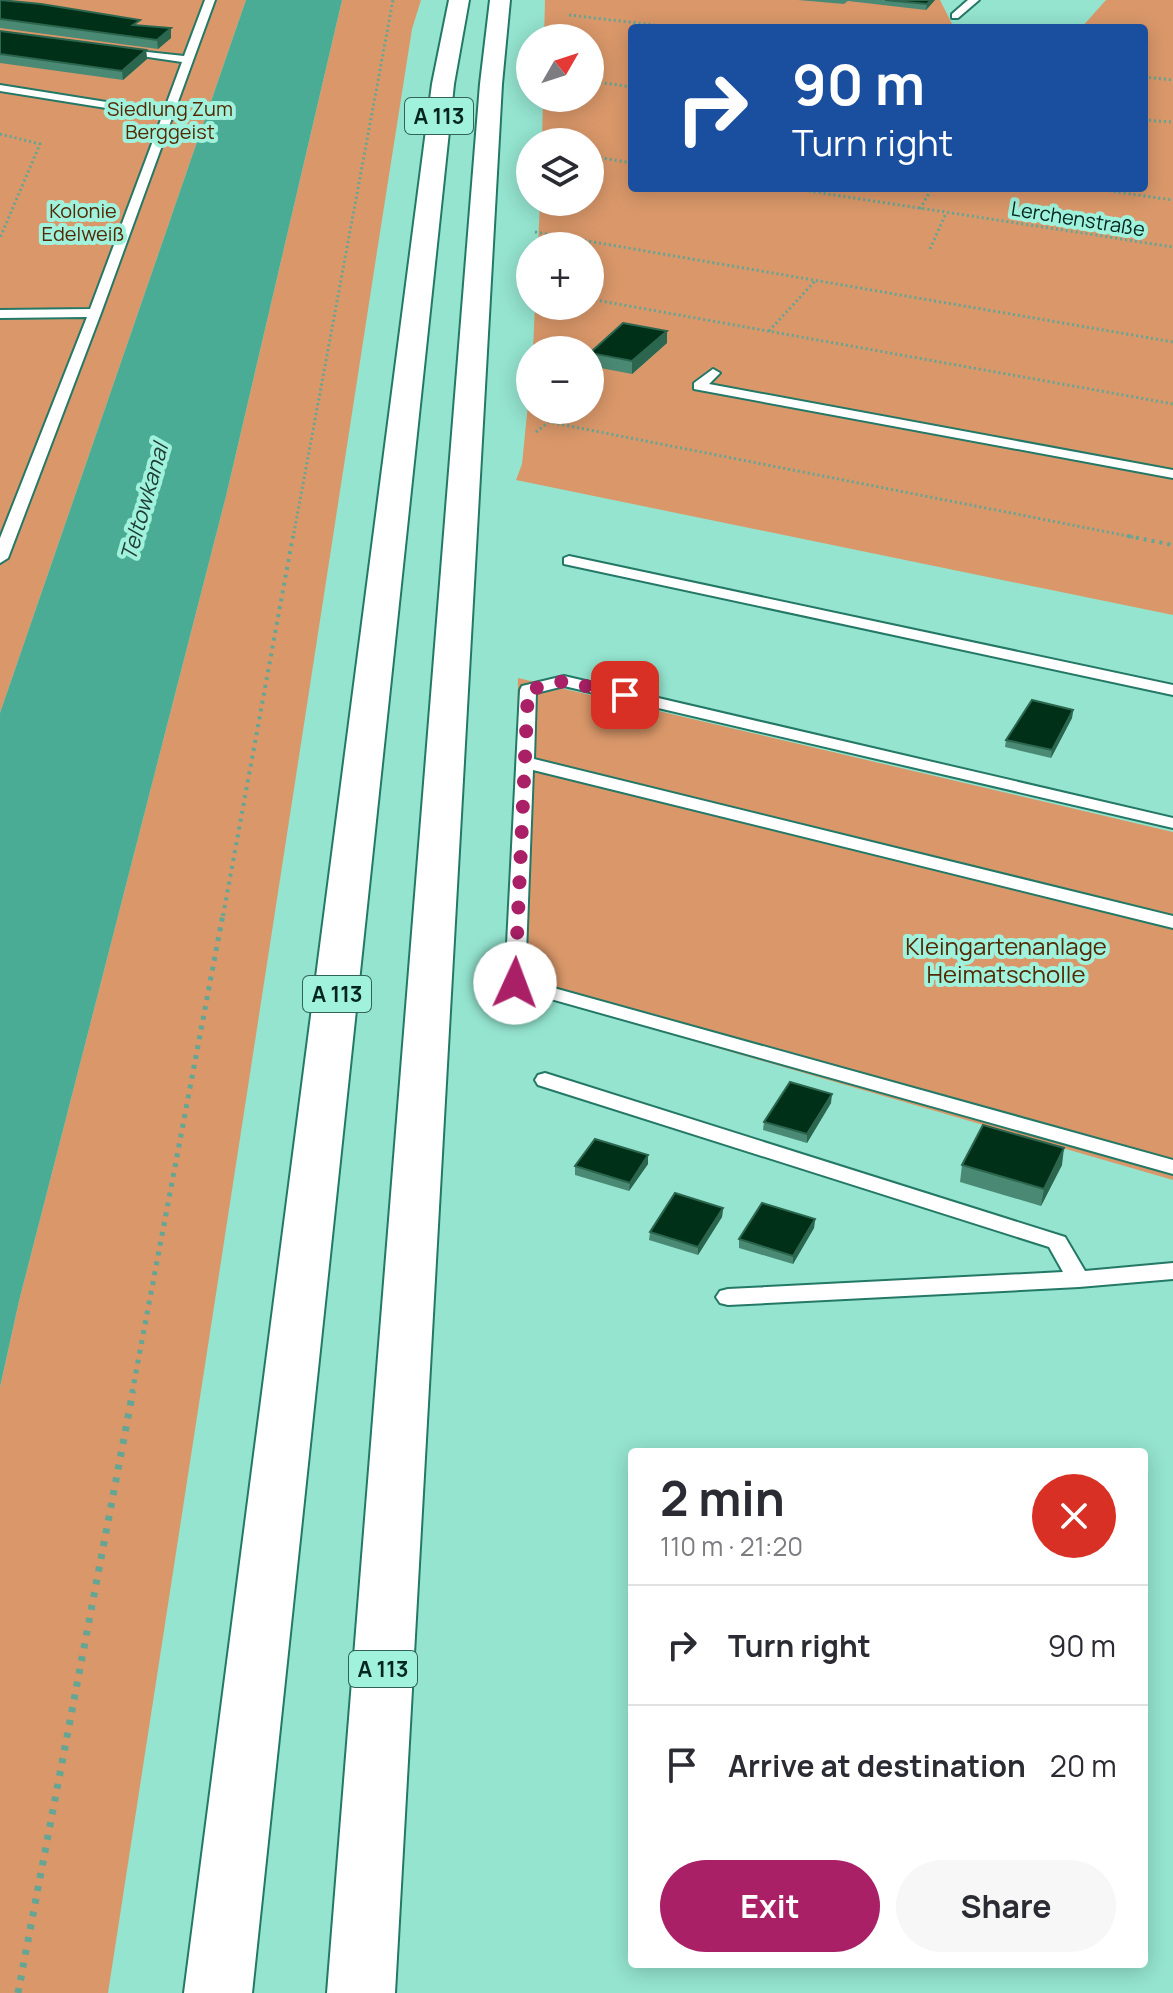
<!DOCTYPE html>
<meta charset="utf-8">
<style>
:root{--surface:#fff;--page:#f7f7f7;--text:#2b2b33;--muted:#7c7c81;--line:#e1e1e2;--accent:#a92066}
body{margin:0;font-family:Manrope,sans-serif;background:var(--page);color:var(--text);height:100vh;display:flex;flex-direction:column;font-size:30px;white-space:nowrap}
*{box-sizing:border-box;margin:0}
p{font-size:26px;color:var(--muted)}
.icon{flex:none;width:44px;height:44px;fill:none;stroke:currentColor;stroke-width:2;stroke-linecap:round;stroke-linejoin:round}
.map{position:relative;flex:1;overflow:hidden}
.details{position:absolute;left:628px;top:1448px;width:520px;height:520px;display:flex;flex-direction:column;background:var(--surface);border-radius:8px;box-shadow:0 4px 20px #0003}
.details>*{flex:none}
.hud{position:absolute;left:628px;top:24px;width:520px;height:168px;border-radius:8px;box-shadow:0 4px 20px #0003;background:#1a4fa0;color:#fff;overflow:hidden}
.needle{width:52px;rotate:51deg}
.fabs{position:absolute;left:516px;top:24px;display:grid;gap:16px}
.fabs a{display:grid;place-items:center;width:88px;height:88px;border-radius:50%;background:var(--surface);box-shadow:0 4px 20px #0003;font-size:40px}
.pin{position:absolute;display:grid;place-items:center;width:68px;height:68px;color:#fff;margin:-34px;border-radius:16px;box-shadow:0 4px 12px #0006}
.me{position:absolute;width:88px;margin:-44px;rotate:2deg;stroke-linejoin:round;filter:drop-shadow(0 0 6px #0008)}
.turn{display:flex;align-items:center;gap:28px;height:168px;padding:0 32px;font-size:36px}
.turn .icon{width:104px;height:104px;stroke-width:2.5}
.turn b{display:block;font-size:56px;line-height:68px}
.round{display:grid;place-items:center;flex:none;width:84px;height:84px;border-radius:42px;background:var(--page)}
.summary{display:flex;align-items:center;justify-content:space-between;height:136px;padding:0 32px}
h1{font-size:48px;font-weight:700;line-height:60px}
.button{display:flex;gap:16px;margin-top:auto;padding:16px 32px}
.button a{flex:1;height:92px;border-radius:48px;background:var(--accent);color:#fff;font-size:32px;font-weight:700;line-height:92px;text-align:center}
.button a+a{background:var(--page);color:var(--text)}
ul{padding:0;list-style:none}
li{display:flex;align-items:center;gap:24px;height:120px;padding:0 32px;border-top:2px solid var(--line)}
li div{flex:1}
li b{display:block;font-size:30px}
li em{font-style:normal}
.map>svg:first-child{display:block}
.green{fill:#da986a}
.water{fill:#4aac95}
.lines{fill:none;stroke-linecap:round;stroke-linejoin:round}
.lane-casing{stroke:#247866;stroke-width:4}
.highway-casing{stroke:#247866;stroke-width:4}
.path-far3{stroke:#64a594;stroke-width:3;stroke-dasharray:2 3;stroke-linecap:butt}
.path-far2{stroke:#64a594;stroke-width:4;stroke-dasharray:3 5;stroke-linecap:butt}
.path-far1{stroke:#64a594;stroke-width:5;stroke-dasharray:4 6;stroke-linecap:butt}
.path{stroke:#64a594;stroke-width:7;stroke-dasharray:5 8;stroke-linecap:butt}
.lane{fill:#fff;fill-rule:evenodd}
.highway{fill:#fff;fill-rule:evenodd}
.wall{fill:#4a8a74}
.shaded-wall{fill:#2c664f}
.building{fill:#003018;stroke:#2c664f;stroke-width:2}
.route{stroke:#a92066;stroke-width:14;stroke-dasharray:0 25.2}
.labels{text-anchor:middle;stroke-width:8;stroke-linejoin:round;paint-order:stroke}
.far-park-label{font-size:20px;fill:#532904;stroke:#a1f2dc}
.far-street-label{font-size:20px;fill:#03261f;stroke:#a1f2dc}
.shield{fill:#a1f2dc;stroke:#326358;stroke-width:2}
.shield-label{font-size:22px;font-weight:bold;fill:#03261f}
.far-water-label{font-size:22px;font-style:italic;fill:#1e3c34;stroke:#a1f2dc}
.park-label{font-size:24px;fill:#532904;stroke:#a1f2dc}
</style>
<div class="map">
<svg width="1173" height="1993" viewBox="0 0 1173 1993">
<rect width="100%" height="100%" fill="#94e4cf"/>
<path class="green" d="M0,0H246L0,713Z
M342,0H421L412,29L376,258L108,1993H0V1387L19,1301L226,496Z
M545,0H940L954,28H632V188H1144V28H1081L1106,0H1173V615L516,480L522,464L530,384V410H590V350H533L535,306H590V246H538L540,202H590V142H542L543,98H590V38H544Z
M518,678L1173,832V1180L511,988Z"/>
<path class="water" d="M246,0H342L226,496L19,1301L0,1387V713Z"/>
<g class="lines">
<g class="lane-casing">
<path id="lane" d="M205,0H215L101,313L8,558L0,563V538L87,317L0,318V310L90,309L163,114L125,111L0,91V85L125,105L165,108L182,62L114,52L119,49L184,56Z
M968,0H979L958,18H952V14Z
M713,369L720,373L709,384L1173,470V478L694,389V383Z
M569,556L1173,685V695L564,564V558Z
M564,676L1173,818V828L564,686L536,693L534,759L1173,916V928L533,770L525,980L1173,1160V1174L508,987L505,983L520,690L522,686Z
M545,1073L1065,1237L1085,1271L1173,1263V1279L1079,1287L728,1305L720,1303L716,1297L720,1291L728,1289L1063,1272L1049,1247L538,1085L535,1080L538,1075Z"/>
</g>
<g class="highway-casing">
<path id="highway" d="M449,0H469L454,84L252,1993H184L432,84Z
M490,0H510L502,84L395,1993H327L480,84Z"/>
</g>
<path class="path-far3" d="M569,15L680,28
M1144,77L1173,80
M590,81L632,87
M1144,120L1173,122
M0,134L40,144L0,238
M590,156L632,163
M789,188L1173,247
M1089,188L1173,200
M920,209L932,188
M535,232L1173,342
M930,249L946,213
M590,299L1173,404
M769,331L815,281
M536,432L549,422L1138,538
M293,538L393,0"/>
<path class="path-far2" d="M1128,536L1173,545
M223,916L293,536"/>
<path class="path-far1" d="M132,1393L223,914"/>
<path class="path" d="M18,1993L133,1391"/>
<use href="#lane" class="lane"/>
<use href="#highway" class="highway"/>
</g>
<path class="wall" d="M0,0L140,26L171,38L158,49L0,28Z
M798,0H935L926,10L848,1L844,4Z
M0,31L146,50L147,59L123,80L0,63Z
M667,343L632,374L590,366V352Z
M1073,710L1072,718L1051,758L1005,747L1006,740Z
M831,1103L807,1143L763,1130L764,1122Z
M648,1164L629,1191L575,1175V1166Z
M962,1165H1062L1041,1206L960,1182Z
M723,1208L722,1217L698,1255L649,1240L650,1232Z
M815,1219L814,1228L793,1264L739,1248V1239Z"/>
<path class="shaded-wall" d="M931,0H935L926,10L927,4Z
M171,28V38L158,49L157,40Z
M146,50L147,59L123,80L122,71Z
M667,331V343L632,374V361Z
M1073,710L1072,718L1051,758L1052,750Z
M832,1094L831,1103L807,1143V1134Z
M1064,1148L1062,1165L1041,1206L1044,1189Z
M648,1155V1164L629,1191L630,1183Z
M723,1208L722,1217L698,1255V1247Z
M815,1219L814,1228L793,1264V1256Z"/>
<path class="building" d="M0,0L41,4L140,20L133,25L171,28L157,40L0,19Z
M885,0H931L927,4Z
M0,31L146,50L122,71L0,54Z
M623,323L667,331L632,361L590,353Z
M1032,700L1073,710L1052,750L1006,740Z
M790,1082L832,1094L807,1134L764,1122Z
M983,1125L1064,1148L1044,1189L962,1165Z
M595,1139L648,1155L630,1183L575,1166Z
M675,1193L723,1208L698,1247L650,1232Z
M762,1203L815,1219L793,1256L739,1239Z"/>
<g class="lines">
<path class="route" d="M515,983L528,690L564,681L625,695"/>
</g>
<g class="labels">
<g class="far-park-label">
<text x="170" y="116">Siedlung Zum<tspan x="170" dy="23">Berggeist</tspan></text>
<text x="83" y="218">Kolonie<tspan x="83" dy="23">Edelweiß</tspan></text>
</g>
<g class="far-street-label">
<text transform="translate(1078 219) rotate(9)" y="7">Lerchenstraße</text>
</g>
<g class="shield">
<rect x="405" y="98" width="68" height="36" rx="6"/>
<rect x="303" y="976" width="68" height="36" rx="6"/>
<rect x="349" y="1651" width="68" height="36" rx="6"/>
</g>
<g class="shield-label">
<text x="439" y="124">A 113</text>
<text x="337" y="1002">A 113</text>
<text x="383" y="1677">A 113</text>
</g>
<g class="far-water-label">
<text transform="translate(144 502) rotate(-74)" y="8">Teltowkanal</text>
</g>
<g class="park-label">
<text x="1006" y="955">Kleingartenanlage<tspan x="1006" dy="28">Heimatscholle</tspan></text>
</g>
</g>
</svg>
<div class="fabs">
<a><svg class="needle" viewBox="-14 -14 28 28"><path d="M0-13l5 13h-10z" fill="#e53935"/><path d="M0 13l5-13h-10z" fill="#7c7c81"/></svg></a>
<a><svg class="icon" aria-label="layers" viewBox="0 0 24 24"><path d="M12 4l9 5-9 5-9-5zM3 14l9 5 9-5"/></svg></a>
<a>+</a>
<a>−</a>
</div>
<div class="pin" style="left:625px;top:695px;background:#d93025"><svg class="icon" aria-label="arrive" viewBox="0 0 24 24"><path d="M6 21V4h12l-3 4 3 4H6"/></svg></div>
<svg class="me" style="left:515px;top:983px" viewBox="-20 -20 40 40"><circle r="19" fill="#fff"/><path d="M0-13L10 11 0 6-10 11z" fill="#a92066"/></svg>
<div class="hud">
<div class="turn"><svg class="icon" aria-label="right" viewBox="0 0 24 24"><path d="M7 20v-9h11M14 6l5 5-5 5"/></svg><div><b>90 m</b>Turn right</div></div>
</div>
<section class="details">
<div class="summary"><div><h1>2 min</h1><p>110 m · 21:20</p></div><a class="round" style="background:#d93025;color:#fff"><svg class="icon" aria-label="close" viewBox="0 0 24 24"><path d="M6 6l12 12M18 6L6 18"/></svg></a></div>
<ul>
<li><svg class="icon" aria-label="right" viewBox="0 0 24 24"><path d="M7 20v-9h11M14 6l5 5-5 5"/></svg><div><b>Turn right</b></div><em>90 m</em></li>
<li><svg class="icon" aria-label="arrive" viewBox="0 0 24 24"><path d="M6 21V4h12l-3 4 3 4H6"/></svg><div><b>Arrive at destination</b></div><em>20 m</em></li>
</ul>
<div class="button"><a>Exit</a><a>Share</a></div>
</section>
</div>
